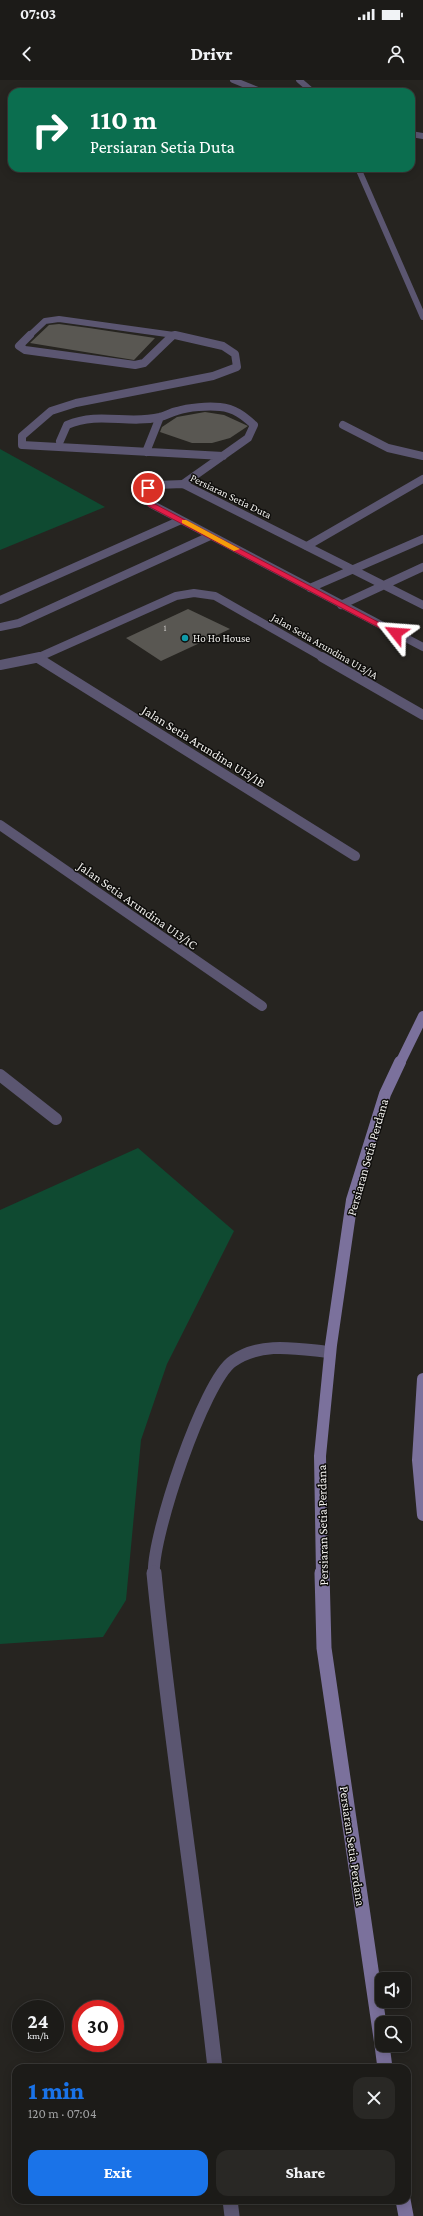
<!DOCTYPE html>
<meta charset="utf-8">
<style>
:root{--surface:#1c1b18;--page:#292825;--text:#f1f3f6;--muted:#a0a1a2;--line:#3a3937;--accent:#1a73e8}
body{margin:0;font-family:"Crimson Pro",serif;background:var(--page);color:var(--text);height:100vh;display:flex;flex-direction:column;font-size:15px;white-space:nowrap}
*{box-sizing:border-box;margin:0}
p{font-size:13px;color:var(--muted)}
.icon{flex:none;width:22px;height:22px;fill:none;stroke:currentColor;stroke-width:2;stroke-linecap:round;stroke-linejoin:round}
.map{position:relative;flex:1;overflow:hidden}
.side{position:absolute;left:12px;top:1984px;width:399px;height:140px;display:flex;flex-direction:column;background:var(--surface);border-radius:12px;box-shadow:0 2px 10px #0003,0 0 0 1px var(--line)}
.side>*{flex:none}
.banner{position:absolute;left:8px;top:8px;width:407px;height:84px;border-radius:12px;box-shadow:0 2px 10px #0003,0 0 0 1px var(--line);background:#0b6e4f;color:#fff;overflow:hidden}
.buttons{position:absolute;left:375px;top:1892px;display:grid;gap:8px}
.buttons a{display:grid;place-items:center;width:36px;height:36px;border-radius:8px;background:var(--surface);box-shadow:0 2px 10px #0003,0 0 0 1px var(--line);font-size:20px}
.speed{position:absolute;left:12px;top:1920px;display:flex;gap:8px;font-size:20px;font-weight:700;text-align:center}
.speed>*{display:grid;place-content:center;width:52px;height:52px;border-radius:50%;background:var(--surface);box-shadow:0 2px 10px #0003,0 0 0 1px var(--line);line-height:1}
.speed small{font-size:10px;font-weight:400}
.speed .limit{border:6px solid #d22;background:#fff;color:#111}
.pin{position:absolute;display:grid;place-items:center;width:34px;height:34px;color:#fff;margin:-17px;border:2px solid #fff;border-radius:50%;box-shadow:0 1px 4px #0007}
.me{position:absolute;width:44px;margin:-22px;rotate:298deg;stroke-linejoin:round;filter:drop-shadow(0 0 3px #0008)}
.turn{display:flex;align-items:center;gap:14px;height:84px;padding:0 16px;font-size:18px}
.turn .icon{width:52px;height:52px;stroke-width:2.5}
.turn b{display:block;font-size:28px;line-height:34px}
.round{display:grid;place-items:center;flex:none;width:42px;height:42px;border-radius:12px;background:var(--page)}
.overview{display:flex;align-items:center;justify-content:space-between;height:68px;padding:0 16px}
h1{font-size:24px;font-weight:800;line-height:30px;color:var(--accent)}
.action{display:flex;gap:8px;margin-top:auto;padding:8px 16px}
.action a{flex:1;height:46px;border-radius:12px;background:var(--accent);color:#fff;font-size:16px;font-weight:800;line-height:46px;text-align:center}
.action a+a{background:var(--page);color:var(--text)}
.status{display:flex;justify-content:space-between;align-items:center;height:28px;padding:0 20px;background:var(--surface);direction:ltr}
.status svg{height:11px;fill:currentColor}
header{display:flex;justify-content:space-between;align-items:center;height:52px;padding:0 16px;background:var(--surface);font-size:18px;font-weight:800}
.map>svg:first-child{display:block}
.green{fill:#0f4a31}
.building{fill:#595752}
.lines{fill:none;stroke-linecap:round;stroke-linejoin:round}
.service-far1{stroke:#5b5671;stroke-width:6}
.service{stroke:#5b5671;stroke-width:8}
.minor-far4{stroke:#5b5671;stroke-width:6}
.minor-far3{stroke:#5b5671;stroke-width:8}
.minor-far2{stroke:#5b5671;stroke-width:10}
.minor-far1{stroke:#5b5671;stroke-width:12}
.minor{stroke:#5b5671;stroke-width:15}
.secondary-far2{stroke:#7b719c;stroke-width:10}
.secondary-far1{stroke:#7b719c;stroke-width:12}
.secondary{stroke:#7b719c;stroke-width:15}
.route{fill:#e11d48;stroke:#92132f}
.slow{fill:#f59e0b}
.culture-dot{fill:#0f9aa8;stroke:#0e0d0b;stroke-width:1.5}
.labels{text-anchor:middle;stroke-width:3;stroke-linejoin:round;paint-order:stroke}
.far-number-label{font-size:9px;fill:#cac8c5}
.far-street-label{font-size:11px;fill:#efeeeb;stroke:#0e0d0b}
.far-poi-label{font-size:11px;fill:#efeeeb;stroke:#0e0d0b;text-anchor:start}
.street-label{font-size:13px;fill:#efeeeb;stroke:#0e0d0b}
</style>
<div class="status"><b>07:03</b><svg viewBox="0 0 49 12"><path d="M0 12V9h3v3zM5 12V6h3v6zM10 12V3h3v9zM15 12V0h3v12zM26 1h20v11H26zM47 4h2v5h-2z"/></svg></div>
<header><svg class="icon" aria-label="back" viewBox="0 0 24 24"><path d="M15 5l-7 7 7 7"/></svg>Drivr<svg class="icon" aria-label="person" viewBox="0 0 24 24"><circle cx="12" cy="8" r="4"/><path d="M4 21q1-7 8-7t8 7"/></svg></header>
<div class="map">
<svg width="423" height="2136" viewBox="0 0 423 2136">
<rect width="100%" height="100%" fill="#262420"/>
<path class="green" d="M0,369L105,427L0,470Z
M138,1068L234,1151L167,1284L141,1360L126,1520L103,1557L0,1564V1130Z"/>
<path class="building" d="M59,244L89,248L155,258L134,280L30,263L49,245Z
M205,332L224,335L248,346L230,358L212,363H192L160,352L162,347L177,337Z
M188,529L230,549L161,581L126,558Z"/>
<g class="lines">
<path class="service-far1" d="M29,256L45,241L59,239L181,256"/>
<path class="service" d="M30,255L19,266L25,270L135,285L144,283L172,256
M175,255L223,266L235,274L237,287L213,296L76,323L51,331L22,356V365L223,376
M343,345L388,368L423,376
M60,361L67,345C100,331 127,345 160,337C166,336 171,332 177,331C189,327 208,326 220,327C234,328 244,336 254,345L248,358L183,404
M146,372L160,337
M307,466L423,399"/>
<path class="minor-far4" d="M233,0L263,12
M299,0L313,12
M411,54L423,56
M358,88L423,237"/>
<path class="minor-far3" d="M310,508L423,459
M0,520L181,440
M341,525L423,487
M423,525L183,404L157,405L144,414L145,419L151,424L423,567
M0,547L19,543L210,456
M37,578L176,516L194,513L215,516L324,578"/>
<path class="minor-far2" d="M322,577L423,635
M38,578L355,776
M0,585L40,577
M0,745L262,926"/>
<path class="minor-far1" d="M0,995L56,1039
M154,1494C151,1459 204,1300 233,1281C262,1261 298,1269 330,1272"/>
<path class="minor" d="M154,1493C170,1658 197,1823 215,1988
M230,2120L232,2136"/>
<path class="secondary-far2" d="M400,983L423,936"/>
<path class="secondary-far1" d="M423,1299L418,1380L423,1435
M322,1494L320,1376L331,1265L352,1120L385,1014L400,982"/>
<path class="secondary" d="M322,1493L324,1568L382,1965
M382,1965L385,1988
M403,2120L406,2136"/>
</g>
<path class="route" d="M146,407L151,408L147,414L153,423L399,553L393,555L148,426L142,419L141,414Z"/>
<path class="slow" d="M182,440H186L240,469L234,471L182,443Z"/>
<circle class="culture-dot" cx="185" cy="558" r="4"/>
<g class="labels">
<g class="far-number-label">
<text x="165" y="551">1</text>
</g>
<g class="far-street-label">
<text transform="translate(231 416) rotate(26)" y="4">Persiaran Setia Duta</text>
<text transform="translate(325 566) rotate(30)" y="4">Jalan Setia Arundina U13/1A</text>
</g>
<g class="far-poi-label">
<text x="193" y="562">Ho Ho House</text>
</g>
<g class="street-label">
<text transform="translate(204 666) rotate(32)" y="5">Jalan Setia Arundina U13/1B</text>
<text transform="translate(138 825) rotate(35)" y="5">Jalan Setia Arundina U13/1C</text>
<text transform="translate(367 1077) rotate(-74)" y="5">Persiaran Setia Perdana</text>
<text transform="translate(322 1445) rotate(-91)" y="5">Persiaran Setia Perdana</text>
<text transform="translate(353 1766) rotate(82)" y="5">Persiaran Setia Perdana</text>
</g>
</g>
</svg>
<div class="buttons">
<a><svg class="icon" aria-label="sound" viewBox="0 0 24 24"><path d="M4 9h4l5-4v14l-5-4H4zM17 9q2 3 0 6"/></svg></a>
<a><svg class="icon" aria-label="search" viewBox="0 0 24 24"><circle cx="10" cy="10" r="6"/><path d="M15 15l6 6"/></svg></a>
</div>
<div class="speed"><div>24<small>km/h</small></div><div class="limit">30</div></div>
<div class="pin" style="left:148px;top:408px;background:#d93025"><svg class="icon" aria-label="arrive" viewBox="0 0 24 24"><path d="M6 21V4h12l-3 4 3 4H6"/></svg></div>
<svg class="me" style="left:396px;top:553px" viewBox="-20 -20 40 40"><path d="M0-17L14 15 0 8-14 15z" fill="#e11d48" stroke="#fff" stroke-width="4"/></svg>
<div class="banner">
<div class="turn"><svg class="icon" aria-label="right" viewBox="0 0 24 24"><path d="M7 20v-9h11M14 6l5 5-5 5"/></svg><div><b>110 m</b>Persiaran Setia Duta</div></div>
</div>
<section class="side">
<div class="overview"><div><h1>1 min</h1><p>120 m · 07:04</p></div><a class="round"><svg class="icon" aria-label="close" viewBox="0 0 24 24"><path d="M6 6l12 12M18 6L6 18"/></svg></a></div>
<div class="action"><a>Exit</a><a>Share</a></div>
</section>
</div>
